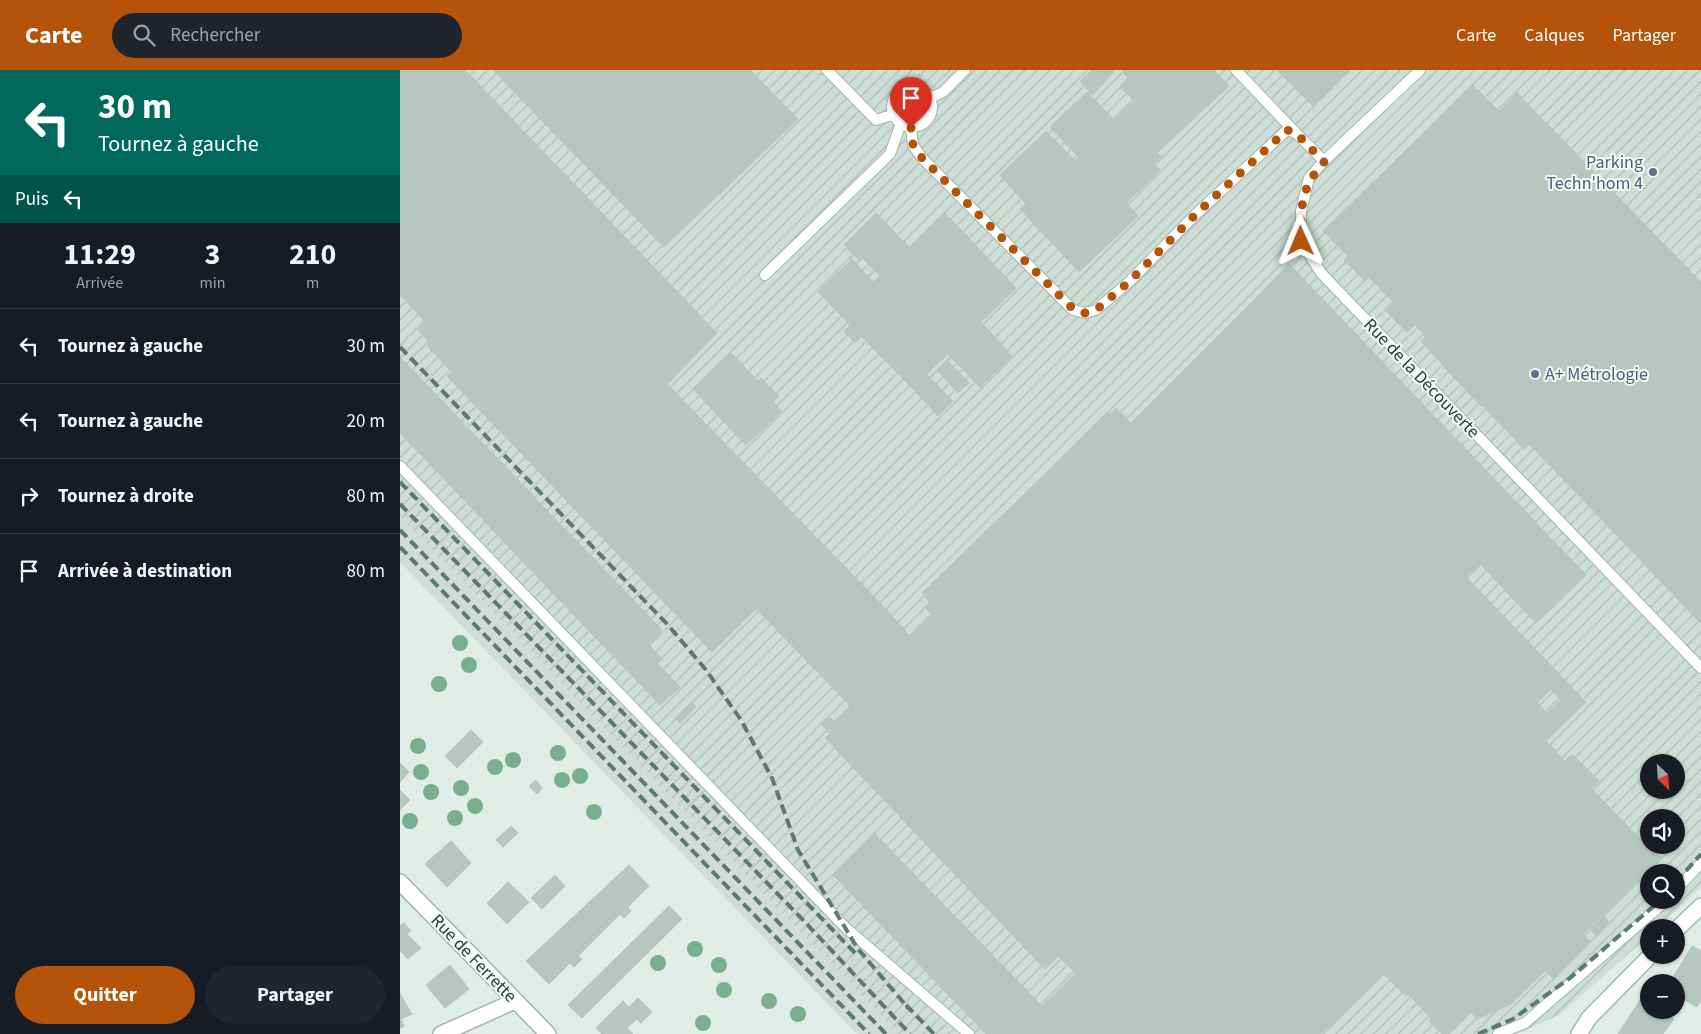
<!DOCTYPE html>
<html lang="fr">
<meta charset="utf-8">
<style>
:root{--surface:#171b24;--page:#20242c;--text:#f1f3f6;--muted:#9ea1a6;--line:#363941;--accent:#b45309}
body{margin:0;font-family:"Source Sans 3",sans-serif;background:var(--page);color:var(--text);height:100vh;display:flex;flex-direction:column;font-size:19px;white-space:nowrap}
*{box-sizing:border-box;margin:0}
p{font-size:16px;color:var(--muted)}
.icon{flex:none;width:28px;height:28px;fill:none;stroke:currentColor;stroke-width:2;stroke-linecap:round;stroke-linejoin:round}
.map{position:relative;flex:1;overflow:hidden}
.side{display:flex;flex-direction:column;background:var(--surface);width:400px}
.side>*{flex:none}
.top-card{background:#00695c;color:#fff;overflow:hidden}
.needle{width:32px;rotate:155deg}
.fabs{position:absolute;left:1240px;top:684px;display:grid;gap:10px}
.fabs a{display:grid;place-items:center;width:45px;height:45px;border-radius:50%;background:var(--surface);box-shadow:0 1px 4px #0004;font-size:25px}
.pin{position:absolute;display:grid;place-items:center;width:42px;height:42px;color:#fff;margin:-51px -21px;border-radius:50% 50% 50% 0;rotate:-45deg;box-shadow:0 0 5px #0007}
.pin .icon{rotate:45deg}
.me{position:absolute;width:55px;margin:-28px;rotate:359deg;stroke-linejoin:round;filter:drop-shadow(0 0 4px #0008)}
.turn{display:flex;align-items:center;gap:18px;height:105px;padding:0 15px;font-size:22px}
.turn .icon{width:65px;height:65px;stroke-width:2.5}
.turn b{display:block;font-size:35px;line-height:42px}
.then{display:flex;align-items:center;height:48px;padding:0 15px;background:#0003;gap:10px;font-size:19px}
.eta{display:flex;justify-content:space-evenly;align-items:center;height:85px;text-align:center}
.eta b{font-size:30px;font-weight:700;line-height:35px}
.action{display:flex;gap:10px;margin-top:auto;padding:10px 15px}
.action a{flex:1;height:58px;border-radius:30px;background:var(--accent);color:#fff;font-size:20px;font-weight:700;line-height:58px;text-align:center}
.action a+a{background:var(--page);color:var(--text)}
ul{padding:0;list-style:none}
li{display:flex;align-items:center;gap:15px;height:75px;padding:0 15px;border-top:1px solid var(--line)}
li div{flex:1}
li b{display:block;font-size:19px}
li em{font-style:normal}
header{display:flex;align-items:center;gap:30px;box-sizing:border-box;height:70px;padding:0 25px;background:var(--accent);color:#fff}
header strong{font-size:24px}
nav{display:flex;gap:28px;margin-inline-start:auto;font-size:18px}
.search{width:350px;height:45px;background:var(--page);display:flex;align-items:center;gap:12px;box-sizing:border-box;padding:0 18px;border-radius:28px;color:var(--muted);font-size:19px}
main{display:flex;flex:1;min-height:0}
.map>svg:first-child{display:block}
.built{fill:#ceddd6}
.industrial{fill:url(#industrial-furrows);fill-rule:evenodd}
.building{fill:#b5c8c0;stroke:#b2c7be;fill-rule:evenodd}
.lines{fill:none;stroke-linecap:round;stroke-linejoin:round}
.service-casing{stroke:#a2b5ae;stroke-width:12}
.minor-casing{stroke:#a2b5ae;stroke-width:18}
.secondary-casing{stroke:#9dbaaf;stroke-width:18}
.service{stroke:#fff;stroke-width:10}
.minor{stroke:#fff;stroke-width:15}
.secondary{stroke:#fff;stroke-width:15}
.rail{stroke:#597b71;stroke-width:4;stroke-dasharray:10 5;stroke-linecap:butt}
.tree{fill:#79ae8e}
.route{stroke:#b45309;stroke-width:9;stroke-dasharray:0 16.2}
.service-dot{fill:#5c6f8a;stroke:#f1f9f5;stroke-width:2}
.labels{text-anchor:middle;stroke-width:4;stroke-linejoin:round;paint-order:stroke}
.service-label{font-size:18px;fill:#4e5e75;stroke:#f1f9f5;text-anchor:end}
.street-label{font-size:18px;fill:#1f3f36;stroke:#f1f9f5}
</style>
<header>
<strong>Carte</strong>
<div class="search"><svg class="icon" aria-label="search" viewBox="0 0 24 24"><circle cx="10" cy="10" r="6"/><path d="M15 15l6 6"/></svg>Rechercher</div>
<nav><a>Carte</a><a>Calques</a><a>Partager</a></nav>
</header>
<main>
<section class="side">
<div class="top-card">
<div class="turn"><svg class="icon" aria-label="left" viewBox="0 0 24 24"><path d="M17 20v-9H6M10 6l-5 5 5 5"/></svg><div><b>30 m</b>Tournez à gauche</div></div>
<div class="then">Puis<svg class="icon" aria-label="left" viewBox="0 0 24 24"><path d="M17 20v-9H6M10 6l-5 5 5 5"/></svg></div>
</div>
<div class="eta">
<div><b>11:29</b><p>Arrivée</p></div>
<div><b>3</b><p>min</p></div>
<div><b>210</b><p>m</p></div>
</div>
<ul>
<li><svg class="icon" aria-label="left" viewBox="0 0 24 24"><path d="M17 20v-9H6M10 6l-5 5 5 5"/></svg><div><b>Tournez à gauche</b></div><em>30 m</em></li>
<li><svg class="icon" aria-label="left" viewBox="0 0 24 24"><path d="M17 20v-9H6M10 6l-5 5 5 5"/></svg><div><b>Tournez à gauche</b></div><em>20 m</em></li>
<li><svg class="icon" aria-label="right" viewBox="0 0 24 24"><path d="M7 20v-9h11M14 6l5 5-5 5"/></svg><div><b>Tournez à droite</b></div><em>80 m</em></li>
<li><svg class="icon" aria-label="arrive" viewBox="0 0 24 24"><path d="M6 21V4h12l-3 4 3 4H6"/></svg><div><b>Arrivée à destination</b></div><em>80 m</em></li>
</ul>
<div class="action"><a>Quitter</a><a>Partager</a></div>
</section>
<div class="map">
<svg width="1301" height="964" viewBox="0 0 1301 964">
<defs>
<pattern id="industrial-furrows" width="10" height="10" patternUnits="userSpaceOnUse" patternTransform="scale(1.25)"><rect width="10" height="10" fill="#ceddd6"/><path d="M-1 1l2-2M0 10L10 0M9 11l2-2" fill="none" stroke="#b0bfb8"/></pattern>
</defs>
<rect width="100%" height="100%" fill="#e0ede7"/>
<path class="built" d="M0,446L499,964H457L0,492Z"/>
<path class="industrial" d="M0,0H1301V817L1259,857L1249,858V866L1159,945L1117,964H499L0,446ZM1249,692H1276V720H1249ZM1249,748H1276V775H1249ZM1249,802H1276V830H1249Z"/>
<path class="building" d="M0,0H65L317,263L267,314L485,538L418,602L356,539L312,582L47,306L52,302L27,276L30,273L18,260L25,251L0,225Z
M93,0H350L398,49L264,177Z
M692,0H715L693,25L680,11Z
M721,0H814L829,16L757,83L761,87L754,93L760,100L726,133L738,146L679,202L620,139L626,134L600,105L646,61L675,91L679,87L650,57L687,22L714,50L734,31L720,16L728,8Z
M877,0H949L913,36Z
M1073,15L1099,41L1117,23L1301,212V460L1254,504L1015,255L1007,262L986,241L994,233L923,161Z
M476,143L509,177L506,181L489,163L460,191L444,175Z
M545,143L616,218L581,252L612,286L580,317L548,284L512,318L418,222L451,190L450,187L473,212L480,206L462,188L489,163L506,181Z
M948,186L969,207L965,211L944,190Z
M889,194L1186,505L1150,540L854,230Z
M854,230L1150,540L1136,553L1080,494L1066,507L1186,632L1146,671L1177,704L1136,744L1219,829L1111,934L1077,949L1071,942L1047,964H1042L1029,951L1031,948L1008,924L1006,926L984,904L921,964H586L433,805L475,764L642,936L676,903L657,885L658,887L645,899L425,668L430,664L422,655L430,647L434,651L450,636L418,602L485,538L510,566L532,545L525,537L530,532L522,523L708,343L710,344L716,338L731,353ZM1151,619L1161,630L1147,643L1137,633Z
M450,255L461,267L455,273L444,261Z
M1026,266L1049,291L1044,296L1021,271Z
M331,283L358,311L361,308L379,326L373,332L382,341L346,375L293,319Z
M0,287L261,559V563L249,575L262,589L257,593L280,617L260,635L0,363Z
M547,290L569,313L558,323L537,300Z
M1049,291L1088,331L1082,337L1043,296Z
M526,304L553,331L538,346L512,318Z
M1088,331L1128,374L1124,379L1083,336Z
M1301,460V554L1254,504Z
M291,632L296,637L280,653L275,648Z
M71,660L83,672L57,698L45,686Z
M1172,684L1184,696L1177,703L1165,691Z
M0,693L9,702L0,712Z
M1184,696L1199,711L1191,718L1177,703Z
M1177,704L1245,774L1246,773L1261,788L1219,829L1136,744Z
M136,710L142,718L137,724L129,716Z
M0,720L10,730L0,740Z
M111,756L118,763L103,777L96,770Z
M51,771L71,793L47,817L25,794Z
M229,795L249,816L228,837L231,841L224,848L220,844L178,886L182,889L174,897L170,893L149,914L126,891Z
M155,805L165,816L142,839L131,828Z
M108,812L129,832L107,854L87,833Z
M269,836L282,849L182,948L168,935Z
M1204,846L1210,853L1196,866L1190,859Z
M4,853L11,861L7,864L13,870L0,881V855Z
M1184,864L1190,872L1153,908L1146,901Z
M13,870L21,878L8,889L1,881Z
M1292,876L1301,881V930L1297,937L1276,925V912H1270Z
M50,895L69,919L45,938L26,915Z
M0,924L12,944L1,949L4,956L0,958Z
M1242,927L1249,932V940H1261L1274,949L1263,964H1218Z
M238,928L252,942L241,953L237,949L239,947L229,937Z
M223,931L239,947L227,958L233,964H202L196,958Z"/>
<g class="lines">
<g class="service-casing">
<path id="service" d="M427,0L476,50L495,44
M836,0L895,62
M1020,0L924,91L909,108L901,141V171L921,203L1301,598
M492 37a20 20 0 1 1 40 0a20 20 0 1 1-40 0Z
M530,28L543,22L565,0
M511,58L513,75L522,88L673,240L685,243L696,240L730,211L796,144L887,60L896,63L924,91
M365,205L490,84L501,53
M0,396L445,857L569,964
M1276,820L1301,793
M1098,964L1125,953L1267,830"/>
</g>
<g class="minor-casing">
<path id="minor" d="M0,812L148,964
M41,964L115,931"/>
</g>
<g class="secondary-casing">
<path id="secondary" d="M1276,860L1301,836
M1179,964L1189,948L1251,885"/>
</g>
<use href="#service" class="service"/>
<use href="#minor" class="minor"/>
<use href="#secondary" class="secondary"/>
<path class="rail" d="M0,277L268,555L306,600L341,650L372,708L398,780L458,879L509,939
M0,412L455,883
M0,434L403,850L510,964
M0,460L486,964
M0,477L469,964
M1276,812L1301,784
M506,935L534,964
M1078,964L1113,949L1170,908L1261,830"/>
</g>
<g class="tree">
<circle cx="60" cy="573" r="8"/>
<circle cx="69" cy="595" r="8"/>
<circle cx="39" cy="614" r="8"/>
<circle cx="18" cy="676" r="8"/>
<circle cx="158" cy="683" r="8"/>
<circle cx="113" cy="690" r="8"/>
<circle cx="95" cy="697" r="8"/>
<circle cx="21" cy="702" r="8"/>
<circle cx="180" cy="706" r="8"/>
<circle cx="162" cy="710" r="8"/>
<circle cx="61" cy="718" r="8"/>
<circle cx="31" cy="722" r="8"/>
<circle cx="75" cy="736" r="8"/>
<circle cx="194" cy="742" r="8"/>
<circle cx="55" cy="748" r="8"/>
<circle cx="10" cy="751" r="8"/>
<circle cx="295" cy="879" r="8"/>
<circle cx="258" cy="893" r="8"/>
<circle cx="319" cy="895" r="8"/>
<circle cx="324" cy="920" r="8"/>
<circle cx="369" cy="931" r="8"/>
<circle cx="398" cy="944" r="8"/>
<circle cx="303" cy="953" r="8"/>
</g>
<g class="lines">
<path class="route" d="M511,58L513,75L522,88L674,240L685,243L696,240L730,211L796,144L887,60L896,63L924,92C900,119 901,136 901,171"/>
</g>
<g class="service-dot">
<circle cx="1253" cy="102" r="5"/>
<circle cx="1135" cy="304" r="5"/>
</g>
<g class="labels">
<g class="service-label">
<text x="1243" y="98">Parking<tspan x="1243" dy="21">Techn'hom 4</tspan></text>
<text x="1145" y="310" text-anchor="start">A+ Métrologie</text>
</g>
<g class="street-label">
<text transform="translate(1022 308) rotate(46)" y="6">Rue de la Découverte</text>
<text transform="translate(74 888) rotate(46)" y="6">Rue de Ferrette</text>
</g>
</g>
</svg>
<div class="fabs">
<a><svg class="needle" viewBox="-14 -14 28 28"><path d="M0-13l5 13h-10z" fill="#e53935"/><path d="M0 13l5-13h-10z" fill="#9ea1a6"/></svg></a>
<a><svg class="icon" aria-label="sound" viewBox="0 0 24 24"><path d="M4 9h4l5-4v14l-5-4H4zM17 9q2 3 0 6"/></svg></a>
<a><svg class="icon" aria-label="search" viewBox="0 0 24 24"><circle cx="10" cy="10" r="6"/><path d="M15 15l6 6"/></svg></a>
<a>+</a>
<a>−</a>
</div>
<div class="pin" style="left:511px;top:58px;background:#d93025"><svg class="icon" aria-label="arrive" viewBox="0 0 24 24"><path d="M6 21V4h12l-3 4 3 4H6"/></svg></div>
<svg class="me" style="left:901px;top:171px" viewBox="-20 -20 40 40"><path d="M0-17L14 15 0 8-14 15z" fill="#b45309" stroke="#fff" stroke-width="4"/></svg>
</div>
</main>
